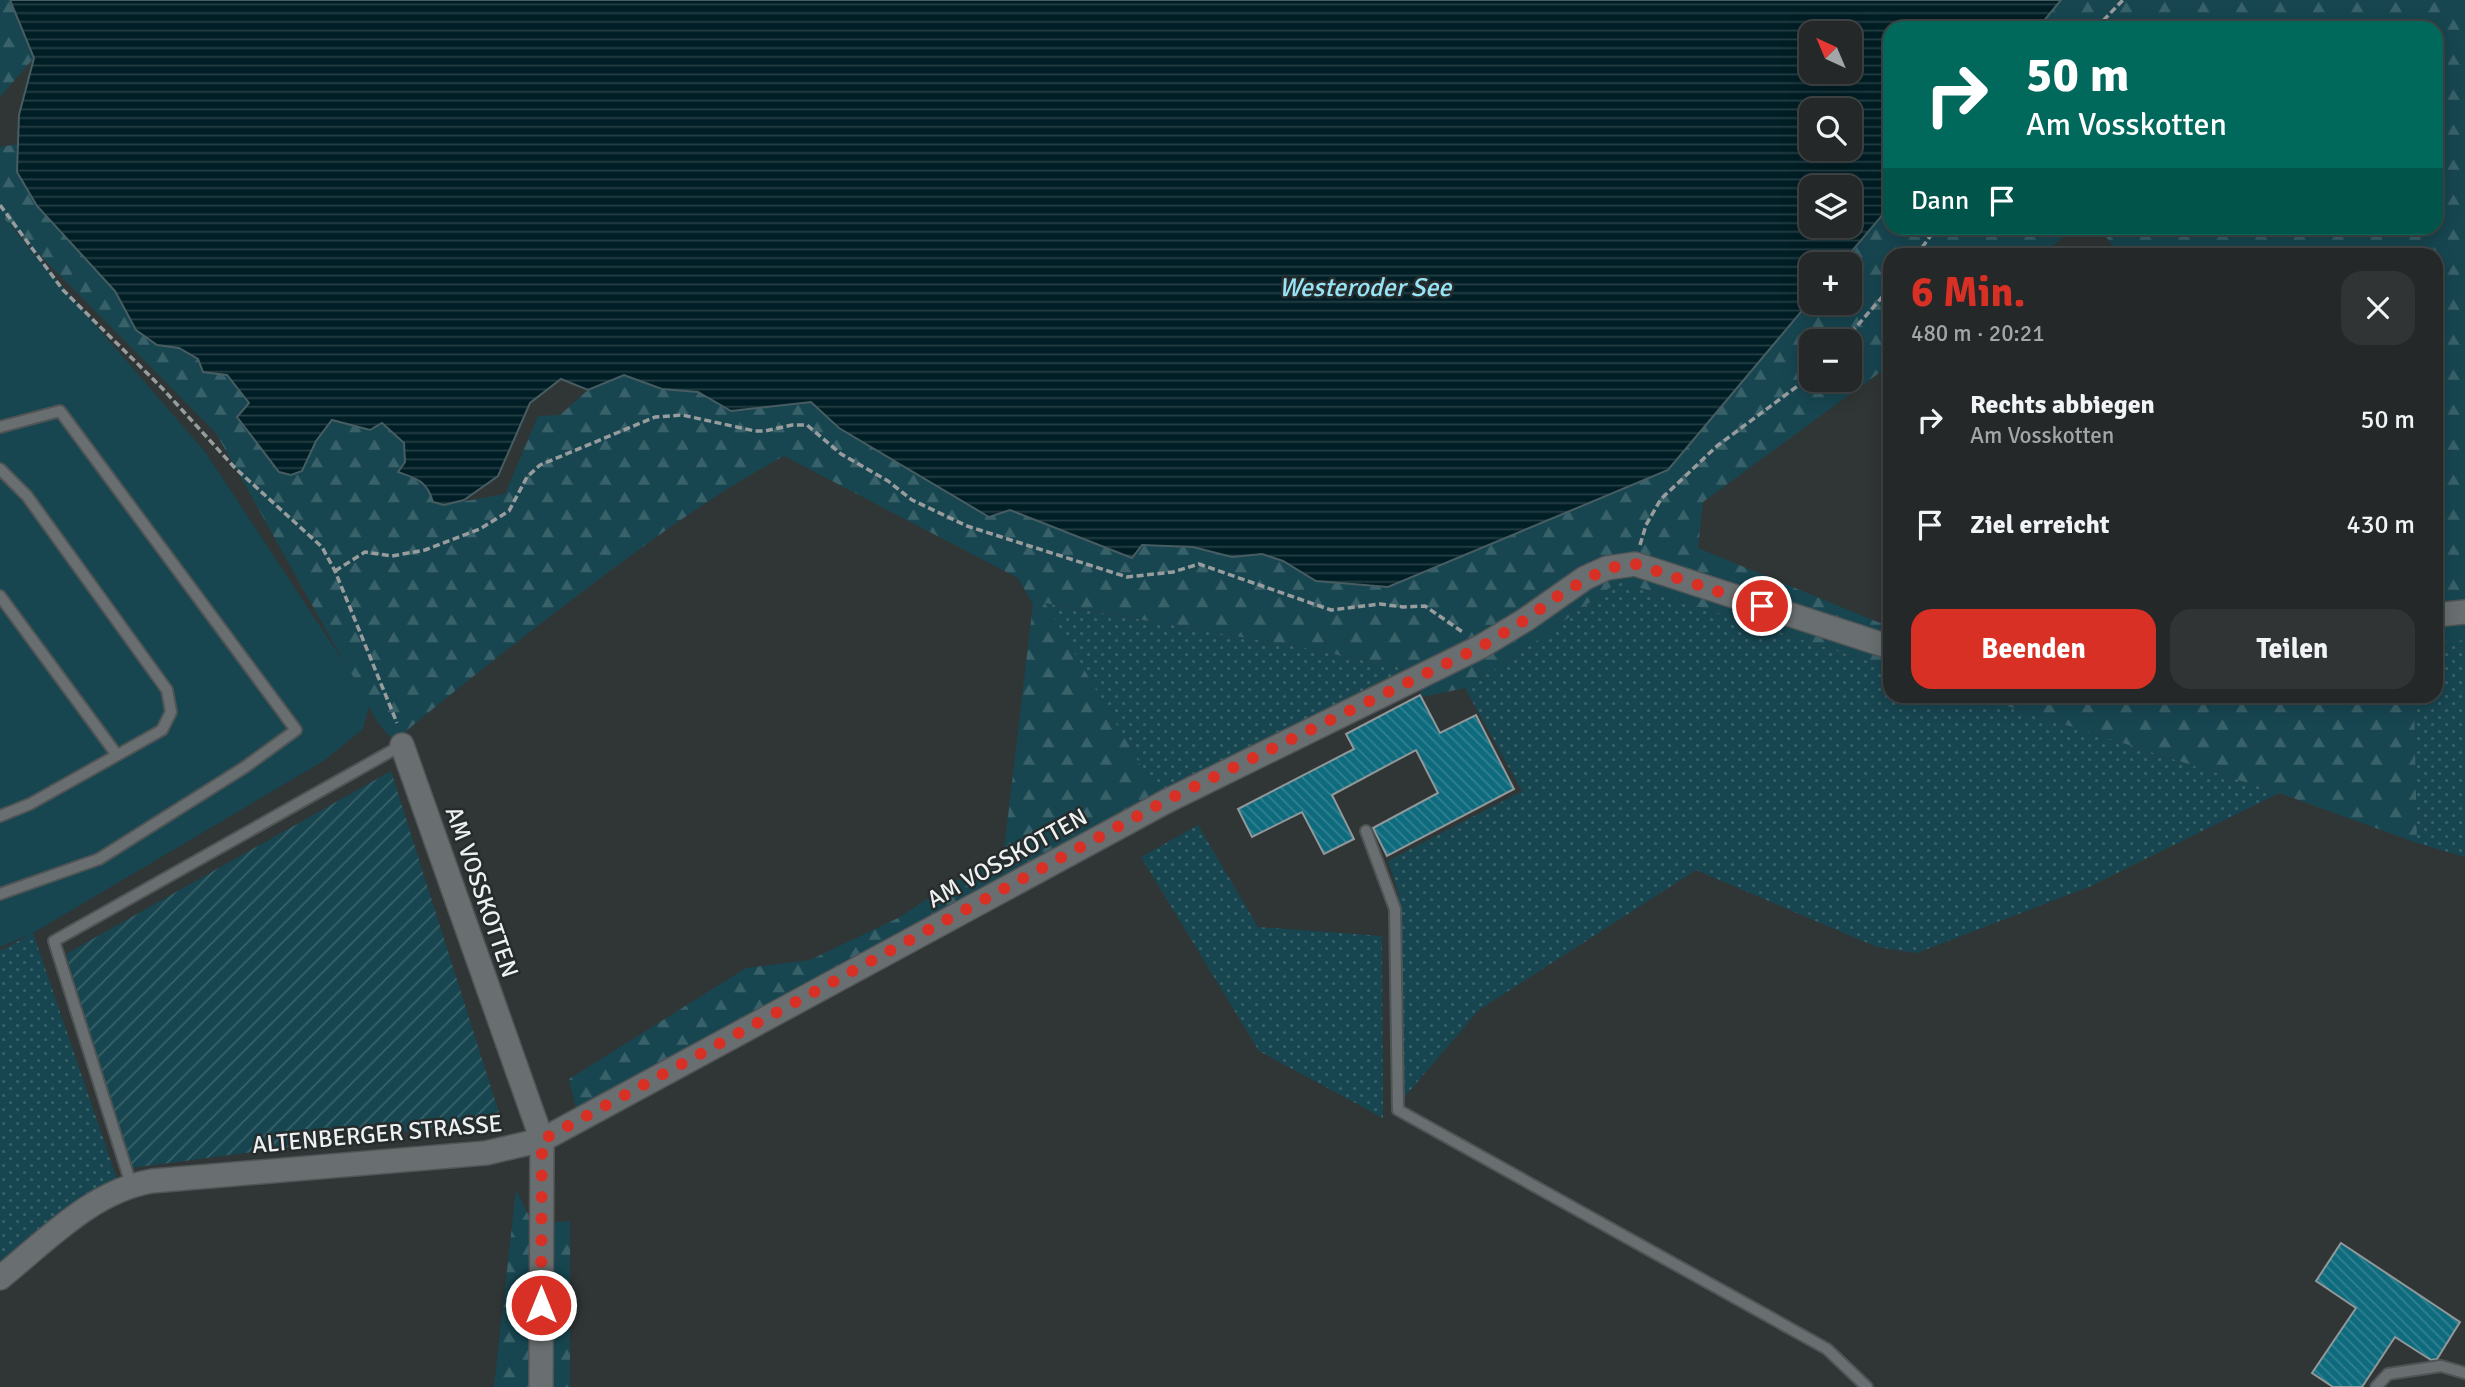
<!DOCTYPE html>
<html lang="de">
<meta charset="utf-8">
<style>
:root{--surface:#242828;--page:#303434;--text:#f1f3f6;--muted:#a3a6a8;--line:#414445;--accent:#d93025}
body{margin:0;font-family:Signika,sans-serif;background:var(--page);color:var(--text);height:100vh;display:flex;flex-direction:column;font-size:26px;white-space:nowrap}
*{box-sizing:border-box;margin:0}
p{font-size:23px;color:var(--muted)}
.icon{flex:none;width:38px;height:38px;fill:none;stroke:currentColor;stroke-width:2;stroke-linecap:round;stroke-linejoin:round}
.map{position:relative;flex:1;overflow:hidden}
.side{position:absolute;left:1883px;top:248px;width:560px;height:455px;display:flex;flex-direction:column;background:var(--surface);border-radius:21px;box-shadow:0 4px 18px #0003,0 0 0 2px var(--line)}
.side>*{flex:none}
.guide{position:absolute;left:1883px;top:21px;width:560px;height:214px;border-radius:21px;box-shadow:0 4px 18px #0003,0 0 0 2px var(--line);background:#00695c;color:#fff;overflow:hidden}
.needle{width:46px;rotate:316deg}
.fabs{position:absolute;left:1799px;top:21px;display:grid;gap:14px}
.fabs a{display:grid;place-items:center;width:63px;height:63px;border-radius:14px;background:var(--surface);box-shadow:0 4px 18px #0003,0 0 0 2px var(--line);font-size:35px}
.pin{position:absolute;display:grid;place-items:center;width:60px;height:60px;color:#fff;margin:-30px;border:4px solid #fff;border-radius:50%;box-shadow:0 2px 7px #0007}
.me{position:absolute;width:77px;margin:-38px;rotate:0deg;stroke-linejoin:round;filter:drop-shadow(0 0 5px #0008)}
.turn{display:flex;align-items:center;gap:24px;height:147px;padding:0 28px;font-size:32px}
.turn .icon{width:91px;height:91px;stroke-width:2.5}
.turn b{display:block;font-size:49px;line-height:60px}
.then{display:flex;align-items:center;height:66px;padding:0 28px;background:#0003;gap:14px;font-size:26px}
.round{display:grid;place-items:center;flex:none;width:74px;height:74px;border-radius:21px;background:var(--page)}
.overview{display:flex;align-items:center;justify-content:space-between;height:119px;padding:0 28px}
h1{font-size:42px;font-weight:800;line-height:52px;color:var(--accent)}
.action{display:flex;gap:14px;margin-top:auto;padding:14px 28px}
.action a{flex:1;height:80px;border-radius:21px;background:var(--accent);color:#fff;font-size:28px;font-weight:800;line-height:80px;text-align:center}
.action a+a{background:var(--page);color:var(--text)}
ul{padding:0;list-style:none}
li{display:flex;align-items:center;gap:21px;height:105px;padding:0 28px}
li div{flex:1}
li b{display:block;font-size:26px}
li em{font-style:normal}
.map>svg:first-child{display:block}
.grass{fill:url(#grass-dots)}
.forest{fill:url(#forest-firs);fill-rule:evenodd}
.park{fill:#174651}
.garden{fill:url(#garden-furrows)}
.water{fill:url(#water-rules);stroke:#475d62;stroke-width:2;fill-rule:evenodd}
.building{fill:url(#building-back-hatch);stroke:#929899;stroke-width:2}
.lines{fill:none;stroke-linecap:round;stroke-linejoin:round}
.service-casing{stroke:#505455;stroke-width:14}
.minor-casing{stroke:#505455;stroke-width:26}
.path{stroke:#989c9d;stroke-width:3.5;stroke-dasharray:7 3.5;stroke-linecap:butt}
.service{stroke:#696f70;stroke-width:10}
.minor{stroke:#696f70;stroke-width:23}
.route{stroke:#d93025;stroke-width:12;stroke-dasharray:0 21.6}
.labels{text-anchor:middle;stroke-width:5;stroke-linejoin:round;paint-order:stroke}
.street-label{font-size:24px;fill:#eef1f2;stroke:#262b2c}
.water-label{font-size:26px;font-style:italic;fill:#97e4f7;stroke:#262b2c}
</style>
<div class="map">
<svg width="2465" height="1387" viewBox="0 0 2465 1387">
<defs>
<pattern id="grass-dots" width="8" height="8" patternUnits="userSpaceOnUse" patternTransform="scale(1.75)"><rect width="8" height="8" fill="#174651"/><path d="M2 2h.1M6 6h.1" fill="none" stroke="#39616a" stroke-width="1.8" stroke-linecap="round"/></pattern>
<pattern id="forest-firs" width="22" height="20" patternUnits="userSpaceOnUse" patternTransform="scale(1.75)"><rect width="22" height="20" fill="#174651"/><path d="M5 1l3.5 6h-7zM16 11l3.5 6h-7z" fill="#39616a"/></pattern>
<pattern id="garden-furrows" width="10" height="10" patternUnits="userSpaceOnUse" patternTransform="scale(1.75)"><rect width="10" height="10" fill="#174651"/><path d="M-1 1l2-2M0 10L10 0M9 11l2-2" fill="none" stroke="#39616a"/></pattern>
<pattern id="water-rules" width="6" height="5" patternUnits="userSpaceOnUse" patternTransform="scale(1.75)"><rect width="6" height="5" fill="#001e25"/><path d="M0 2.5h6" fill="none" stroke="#263f45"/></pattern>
<pattern id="building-back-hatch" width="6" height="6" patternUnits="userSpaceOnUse" patternTransform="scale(1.75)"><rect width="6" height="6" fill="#0e6b7d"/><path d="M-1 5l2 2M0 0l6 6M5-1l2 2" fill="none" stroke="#318190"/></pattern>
</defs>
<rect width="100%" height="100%" fill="#303536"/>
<path class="grass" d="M1619,581L1890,668V696L1979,697L2279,793L2089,887L1917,953L1877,947L1696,870L1479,1010L1401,1101L1399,895L1388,861L1522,791L1465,688L1517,655Z
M1044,603L1305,648L1411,670L1158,795Z
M2465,640V857L2417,843L2414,697L2436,696V642Z
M1198,825L1258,927L1382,936L1383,1118L1259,1051L1141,857Z
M33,933L117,1179L0,1271V951Z"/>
<path class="forest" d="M0,0H10L34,58L0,97Z
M2061,0H2465V640L2436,642V256L2120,255L2099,228H2436V28H2038Z
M19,144L17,172L37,206L115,291L136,330L157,345L179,348L199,359L203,372L227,375L302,471L316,441L332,420L370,430L382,423L404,443L405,462L398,472L418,479L444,505L505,494L538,416L560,415L588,390L624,375L662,389L698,392L731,411L811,402L839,428L989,517L1010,510L1132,558L1142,545L1193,547L1232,557L1262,554L1283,561L1316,581L1668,470L1811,300V303H1850V264H1841L1890,206V228H2075L2041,255L1890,256V365L1703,502L1698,548L1890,627V668L1619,581L1517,655L1465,688L1423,697L1411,670L1305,648L1045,603L1158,795L580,1125L569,1079L746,968L810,960L898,918L1004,850L1033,604L1018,578L784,456C717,492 655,537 594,583C526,634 460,686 394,741L378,723L216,433L0,215V147ZM1811,341H1850V380H1811Z
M1979,697H2414L2417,843L2279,793Z
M516,1190L533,1224L570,1221V1387H494Z"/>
<path class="park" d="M0,214L206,453L370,702L363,729L325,760L33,933L0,947Z"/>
<path class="garden" d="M391,771L501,1119L131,1168L66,954Z"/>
<path class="water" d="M10,0H2061L2038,28H1890V206L1841,264H1811V300L1668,470L1388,587L1316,581L1283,561L1262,554L1232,557L1193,547L1142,545L1132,558L1010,510L989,517L839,428L811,402L731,411L698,392L662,389L624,375L588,390L561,379L530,403L498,476L464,500L444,505L433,502C427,481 418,479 398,472L405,462L404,443L382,423L370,430L332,420L316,441L302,471L291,475L279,472L237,417L249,403L227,375L203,372L198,359L179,348L157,345L136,330L115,291L37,206L17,172L19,115L34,58ZM1811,33H1850V72H1811ZM1811,110H1850V149H1811ZM1811,187H1850V226H1811Z"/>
<path class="building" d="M1420,695L1440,733L1476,715L1514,789L1387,856L1373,828L1438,793L1416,750L1332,795L1354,839L1324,854L1302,812L1252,837L1238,809L1354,749L1346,734Z
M2341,1243L2460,1322L2437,1359L2431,1360L2395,1337L2362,1387H2333L2312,1373L2356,1308L2316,1281Z"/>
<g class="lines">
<g class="service-casing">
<path id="service" d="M0,427L60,411L296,730L245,767L99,859L0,894
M0,469L27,496L167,690L171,712L162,730L30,804L0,816
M0,596L117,755
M1366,831L1395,909L1398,1110L1827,1349L1867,1387
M131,1184L54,941L402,745
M2376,1387L2388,1374L2441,1366L2465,1373"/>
</g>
<g class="minor-casing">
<path id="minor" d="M2436,615L2465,612
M402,745L542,1140L1167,801L1482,646L1525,620L1585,578L1607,568L1635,564L1890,647
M0,1278C46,1241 92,1191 152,1181L486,1153L542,1140L541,1387"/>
</g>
<path class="path" d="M2096,28L2123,0
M0,205L63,290L162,388L235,468L322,547L335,571L397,723
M1916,256L1936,228
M1844,341L1890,288
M1640,545L1646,525L1661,499L1717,446L1811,376
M335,571L365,552L392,556L425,550L480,529L509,511L527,477L540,465L655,417L682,415L755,431H765L792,425H807L841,454L888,481L912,500L967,526L1127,577L1173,572L1199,564L1331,610L1380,604L1403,607L1425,606L1464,633"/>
<use href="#service" class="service"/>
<use href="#minor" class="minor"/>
</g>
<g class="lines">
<path class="route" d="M541,1305L542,1140L1167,800L1482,646L1525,620L1562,593L1607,568L1635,564L1762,606"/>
</g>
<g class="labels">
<g class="street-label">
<text transform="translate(1007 858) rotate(-29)" y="8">AM VOSSKOTTEN</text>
<text transform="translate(482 892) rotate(71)" y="8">AM VOSSKOTTEN</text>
<text transform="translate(377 1134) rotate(-5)" y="8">ALTENBERGER STRASSE</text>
</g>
<g class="water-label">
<text x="1365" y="296">Westeroder See</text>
</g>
</g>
</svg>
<div class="fabs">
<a><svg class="needle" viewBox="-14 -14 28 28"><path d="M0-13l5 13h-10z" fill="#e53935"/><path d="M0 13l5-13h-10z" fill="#a3a6a8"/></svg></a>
<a><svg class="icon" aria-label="search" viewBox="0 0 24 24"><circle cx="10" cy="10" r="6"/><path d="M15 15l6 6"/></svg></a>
<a><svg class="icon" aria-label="layers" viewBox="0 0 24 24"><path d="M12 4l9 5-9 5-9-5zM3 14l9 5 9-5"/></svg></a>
<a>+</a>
<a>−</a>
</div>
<div class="pin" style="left:1762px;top:606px;background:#d93025"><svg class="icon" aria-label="arrive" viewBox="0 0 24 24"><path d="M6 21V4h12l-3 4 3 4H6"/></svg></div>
<svg class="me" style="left:541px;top:1305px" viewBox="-20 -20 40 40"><circle r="17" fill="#d93025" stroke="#fff" stroke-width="3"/><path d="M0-11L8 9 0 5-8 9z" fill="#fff"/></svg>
<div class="guide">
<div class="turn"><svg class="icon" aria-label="right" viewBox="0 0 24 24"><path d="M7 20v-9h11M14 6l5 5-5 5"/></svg><div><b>50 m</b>Am Vosskotten</div></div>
<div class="then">Dann<svg class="icon" aria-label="arrive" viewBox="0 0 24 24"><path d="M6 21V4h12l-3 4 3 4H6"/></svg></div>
</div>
<section class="side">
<div class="overview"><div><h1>6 Min.</h1><p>480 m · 20:21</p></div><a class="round"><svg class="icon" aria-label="close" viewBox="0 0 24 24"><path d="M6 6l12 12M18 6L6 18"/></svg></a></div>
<ul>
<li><svg class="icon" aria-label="right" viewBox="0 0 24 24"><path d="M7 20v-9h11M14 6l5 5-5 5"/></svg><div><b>Rechts abbiegen</b><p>Am Vosskotten</p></div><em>50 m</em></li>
<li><svg class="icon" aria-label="arrive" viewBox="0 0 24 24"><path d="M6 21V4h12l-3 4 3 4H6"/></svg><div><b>Ziel erreicht</b></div><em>430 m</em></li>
</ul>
<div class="action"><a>Beenden</a><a>Teilen</a></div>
</section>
</div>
